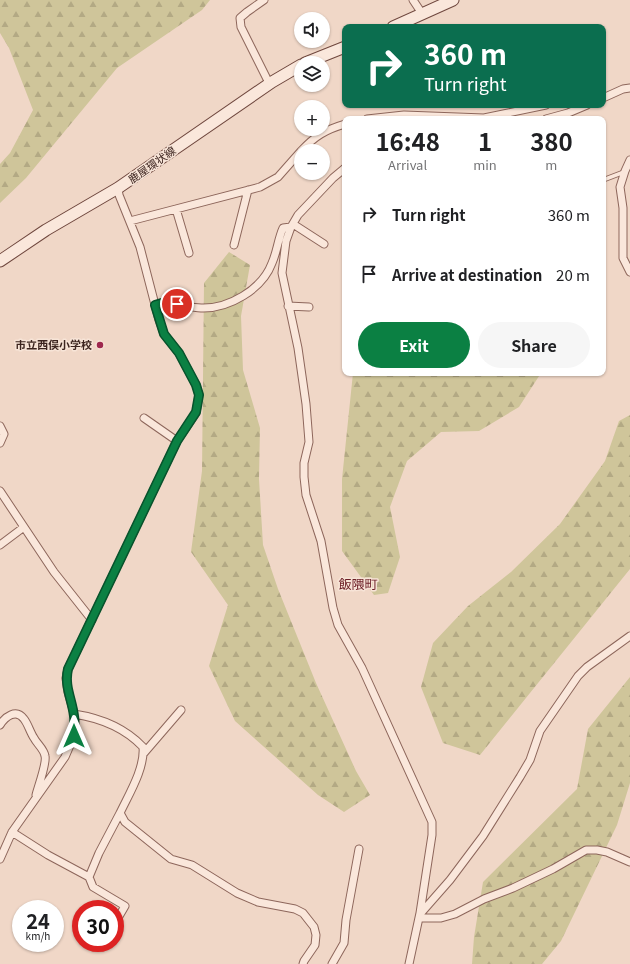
<!DOCTYPE html>
<meta charset="utf-8">
<style>
:root{--surface:#fff;--page:#f6f6f6;--text:#202124;--muted:#757577;--accent:#0b8043}
body{margin:0;font-family:Georgia,"Noto Sans JP",serif;background:var(--page);color:var(--text);height:100vh;display:flex;flex-direction:column;font-size:15px;white-space:nowrap}
*{box-sizing:border-box;margin:0}
p{font-size:13px;color:var(--muted)}
.icon{flex:none;width:22px;height:22px;fill:none;stroke:currentColor;stroke-width:2;stroke-linecap:round;stroke-linejoin:round}
.map{position:relative;flex:1;overflow:hidden}
.details{position:absolute;left:342px;top:116px;width:264px;height:260px;display:flex;flex-direction:column;background:var(--surface);border-radius:8px;box-shadow:0 1px 3px #0004}
.details>*{flex:none}
.hud{position:absolute;left:342px;top:24px;width:264px;height:84px;border-radius:8px;box-shadow:0 1px 3px #0004;background:#0b6e4f;color:#fff;overflow:hidden}
.controls{position:absolute;left:294px;top:12px;display:grid;gap:8px}
.controls a{display:grid;place-items:center;width:36px;height:36px;border-radius:50%;background:var(--surface);box-shadow:0 1px 3px #0004;font-size:20px}
.speed{position:absolute;left:12px;top:900px;display:flex;gap:8px;font-size:20px;font-weight:700;text-align:center}
.speed>*{display:grid;place-content:center;width:52px;height:52px;border-radius:50%;background:var(--surface);box-shadow:0 1px 3px #0004;line-height:1}
.speed small{font-size:10px;font-weight:400}
.speed .limit{border:6px solid #d22;background:#fff;color:#111}
.pin{position:absolute;display:grid;place-items:center;width:34px;height:34px;color:#fff;margin:-17px;border:2px solid #fff;border-radius:50%;box-shadow:0 1px 4px #0007}
.me{position:absolute;width:44px;margin:-22px;rotate:0deg;stroke-linejoin:round;filter:drop-shadow(0 0 3px #0008)}
.turn{display:flex;align-items:center;gap:14px;height:84px;padding:0 16px;font-size:18px}
.turn .icon{width:52px;height:52px;stroke-width:2.5}
.turn b{display:block;font-size:28px;line-height:34px}
.eta{display:flex;justify-content:space-evenly;align-items:center;height:68px;text-align:center}
.eta b{font-size:24px;font-weight:700;line-height:28px}
.cta{display:flex;gap:8px;margin-top:auto;padding:8px 16px}
.cta a{flex:1;height:46px;border-radius:24px;background:var(--accent);color:#fff;font-size:16px;font-weight:700;line-height:46px;text-align:center}
.cta a+a{background:var(--page);color:var(--text)}
ul{padding:0;list-style:none}
li{display:flex;align-items:center;gap:12px;height:60px;padding:0 16px}
li div{flex:1}
li b{display:block;font-size:15px}
li em{font-style:normal}
.map>svg:first-child{display:block}
.forest{fill:url(#forest-firs)}
.lines{fill:none;stroke-linecap:round;stroke-linejoin:round}
.service-casing{stroke:#8d665b;stroke-width:5.5}
.minor-casing{stroke:#8d665b;stroke-width:9}
.secondary-casing{stroke:#6f473e;stroke-width:13}
.service{stroke:#fae7db;stroke-width:3.5}
.minor{stroke:#fae7db;stroke-width:7}
.secondary{stroke:#fae7db;stroke-width:11}
.route-casing{stroke:#07532c;stroke-width:10}
.route{stroke:#0b8043;stroke-width:7}
.poi-dot{fill:#9e284e;stroke:#f7e4d7;stroke-width:1.5}
.labels{text-anchor:middle;stroke-width:3;stroke-linejoin:round;paint-order:stroke}
.street-label{font-size:11px;fill:#3c241f;stroke:#f7e4d7}
.poi-label{font-size:11px;font-weight:bold;fill:#3c241f;stroke:#f7e4d7;text-anchor:end}
.quarter-label{font-size:13px;fill:#6b1d25;stroke:#f7e4d7}
</style>
<div class="map">
<svg width="630" height="964" viewBox="0 0 630 964">
<defs>
<pattern id="forest-firs" width="22" height="20" patternUnits="userSpaceOnUse"><rect width="22" height="20" fill="#cfc59a"/><path d="M5 1l3.5 6h-7zM16 11l3.5 6h-7z" fill="#b3a984"/></pattern>
</defs>
<rect width="100%" height="100%" fill="#f0d7c7"/>
<path class="forest" d="M0,0H210L202,10L117,68L26,178L0,203V164L10,153L33,110L9,48L0,33Z
M229,252L250,265L241,316L243,370L260,428L259,479L263,545L278,589L316,683L356,771L370,795L344,812L318,795L235,721L209,666L228,605L191,552L202,471L204,283Z
M353,373H541L519,407L479,431L441,432L407,461L390,507L400,557L388,593L374,595L342,551V479Z
M630,415V569L480,755L443,743L421,687L433,643L468,606L511,572L560,524L605,461L619,421Z
M630,677V783L617,825L561,941L542,964H472L474,937L483,882L577,789L588,729Z"/>
<g class="lines">
<g class="service-casing">
<path id="service" d="M603,180L624,172"/>
</g>
<g class="minor-casing">
<path id="minor" d="M264,0L247,12L240,18L241,27L269,83
M413,0L423,15
M603,98L623,89L630,88
M367,119L404,115L484,118L546,105
M546,119L568,113L587,105
M301,151C315,136 325,130 345,124
M630,160L625,171L620,187L623,208V258L630,272
M345,168L333,178L298,215L291,227L286,241L282,273L298,348L306,404L309,442L304,463V477L306,495L321,541L333,608L338,625L362,668L432,822V835L420,913L409,964
M176,209L189,253
M130,221L260,187L278,177L301,151
M293,224L324,244
M234,245L248,190
M155,305C171,301 185,307 201,308C228,309 262,290 272,263C277,252 278,239 283,228L291,227
M288,306L309,307
M144,418L177,441
M0,426L4,434L0,443
M0,491L54,572L92,620
M0,545L24,527
M74,714C100,718 125,728 143,747C145,768 129,794 120,813L125,822L171,859L192,865L237,893L258,902L295,909L303,913L314,927L316,935L315,945L304,961L303,964
M0,725C5,717 16,708 24,719C28,724 30,732 34,738C37,744 44,749 45,756C47,763 38,787 36,795
M144,753L181,710
M12,832L48,855L89,877L93,887L125,906L118,918
M0,859L12,832L65,757L74,736L75,717L68,692L66,678L68,669L177,441L196,413L199,395L196,385L179,353L164,334L159,320L140,247L119,195L118,188
M89,877L99,853L120,813
M421,913L450,880L483,836L520,777L530,760L540,731L578,676L587,667L630,636
M419,918H441L455,914L484,899L513,888L553,869L586,850H597L607,852L630,862
M332,964L344,943L346,920L359,849"/>
</g>
<g class="secondary-casing">
<path id="secondary" d="M393,27L453,0
M305,63L345,47
M0,261L46,230L118,188L272,82L301,65"/>
</g>
<use href="#service" class="service"/>
<use href="#minor" class="minor"/>
<use href="#secondary" class="secondary"/>
</g>
<g class="lines">
<g class="route-casing">
<path id="route" d="M74,736C74,729 75,722 74,716C72,699 64,686 68,669L177,441L196,412L199,395L196,385L179,353L164,334L155,305L165,302L177,304"/>
</g>
<use href="#route" class="route"/>
</g>
<circle class="poi-dot" cx="100" cy="345" r="4"/>
<g class="labels">
<g class="street-label">
<text transform="translate(152 165) rotate(-35)" y="4">鹿屋環状線</text>
</g>
<g class="poi-label">
<text x="92" y="349">市立西俣小学校</text>
</g>
<g class="quarter-label">
<text x="358" y="589">飯隈町</text>
</g>
</g>
</svg>
<div class="controls">
<a><svg class="icon" aria-label="sound" viewBox="0 0 24 24"><path d="M4 9h4l5-4v14l-5-4H4zM17 9q2 3 0 6"/></svg></a>
<a><svg class="icon" aria-label="layers" viewBox="0 0 24 24"><path d="M12 4l9 5-9 5-9-5zM3 14l9 5 9-5"/></svg></a>
<a>+</a>
<a>−</a>
</div>
<div class="speed"><div>24<small>km/h</small></div><div class="limit">30</div></div>
<div class="pin" style="left:177px;top:304px;background:#d93025"><svg class="icon" aria-label="arrive" viewBox="0 0 24 24"><path d="M6 21V4h12l-3 4 3 4H6"/></svg></div>
<svg class="me" style="left:74px;top:736px" viewBox="-20 -20 40 40"><path d="M0-17L14 15 0 8-14 15z" fill="#0b8043" stroke="#fff" stroke-width="4"/></svg>
<div class="hud">
<div class="turn"><svg class="icon" aria-label="right" viewBox="0 0 24 24"><path d="M7 20v-9h11M14 6l5 5-5 5"/></svg><div><b>360 m</b>Turn right</div></div>
</div>
<section class="details">
<div class="eta">
<div><b>16:48</b><p>Arrival</p></div>
<div><b>1</b><p>min</p></div>
<div><b>380</b><p>m</p></div>
</div>
<ul>
<li><svg class="icon" aria-label="right" viewBox="0 0 24 24"><path d="M7 20v-9h11M14 6l5 5-5 5"/></svg><div><b>Turn right</b></div><em>360 m</em></li>
<li><svg class="icon" aria-label="arrive" viewBox="0 0 24 24"><path d="M6 21V4h12l-3 4 3 4H6"/></svg><div><b>Arrive at destination</b></div><em>20 m</em></li>
</ul>
<div class="cta"><a>Exit</a><a>Share</a></div>
</section>
</div>
